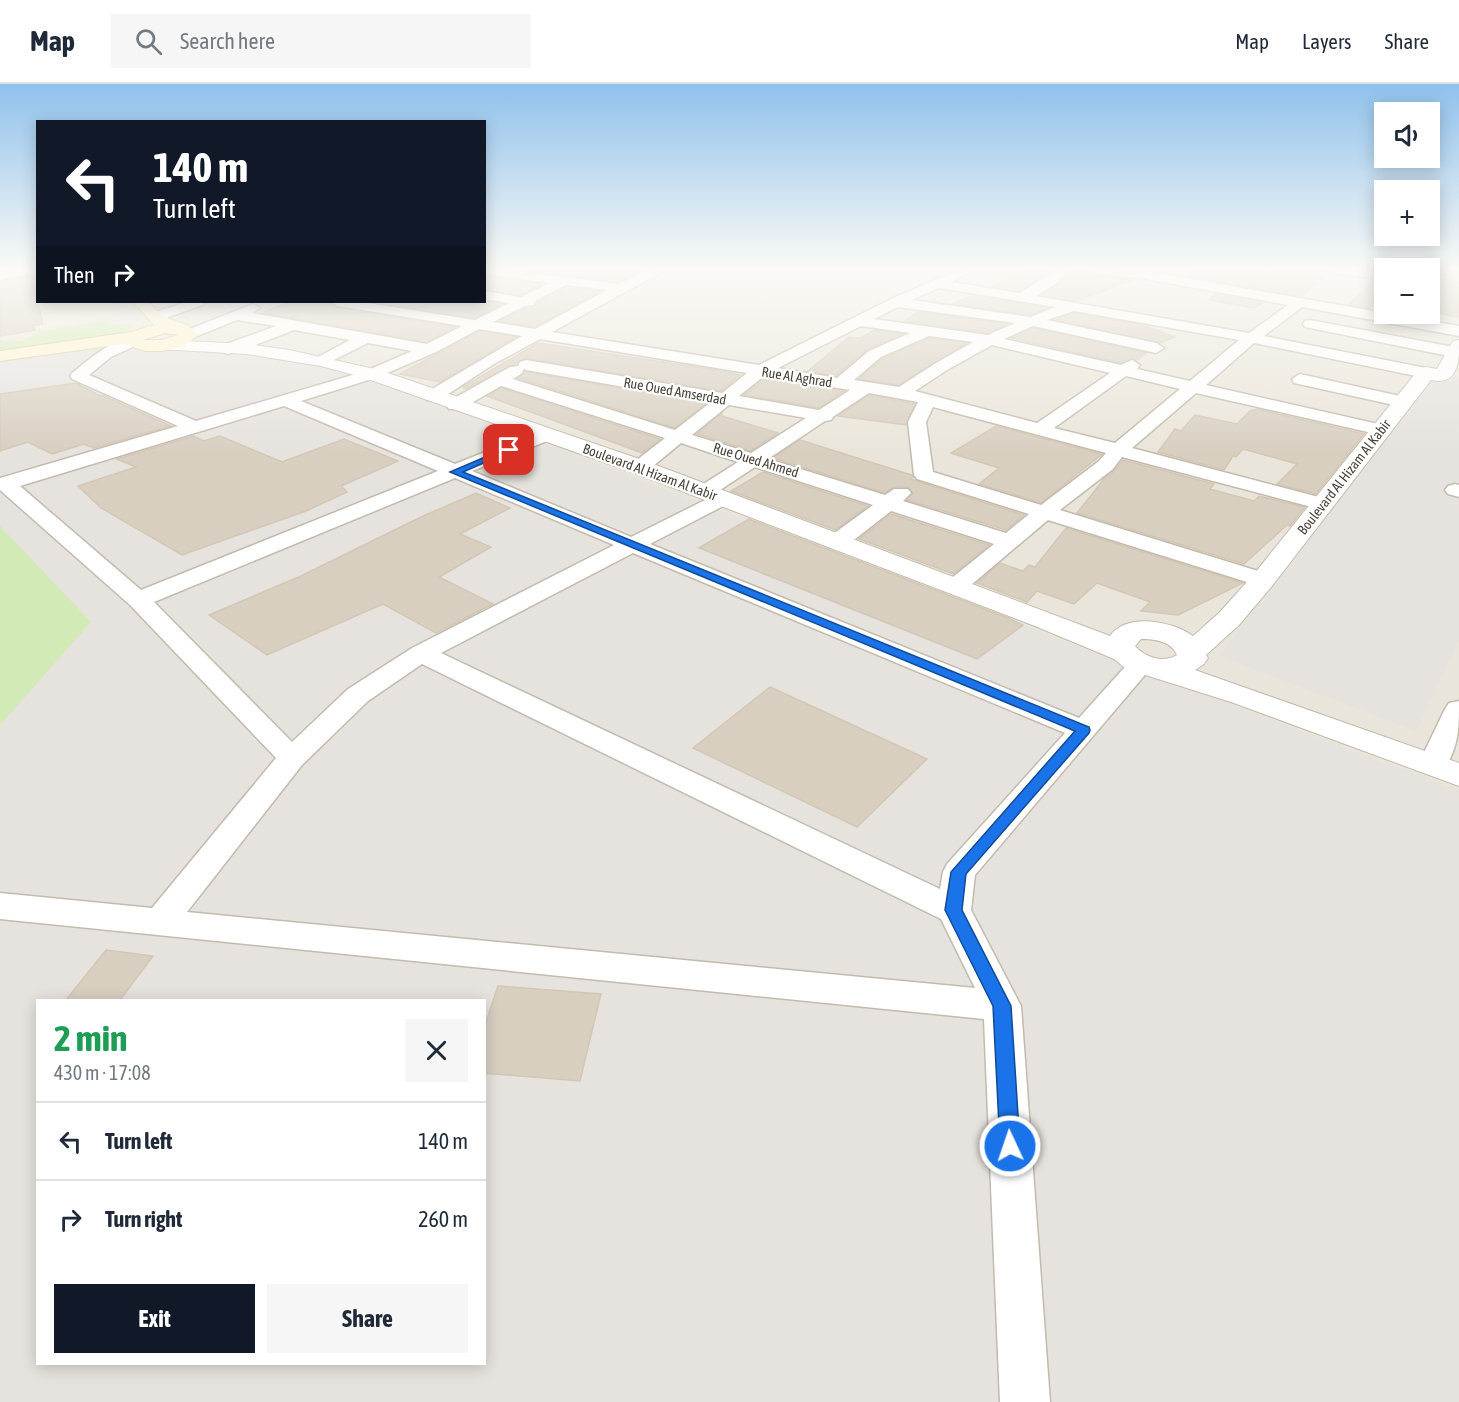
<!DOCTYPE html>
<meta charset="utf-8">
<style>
:root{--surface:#fff;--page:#f6f6f7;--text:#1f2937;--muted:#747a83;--line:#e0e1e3;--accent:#111827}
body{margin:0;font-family:"Asap Condensed",sans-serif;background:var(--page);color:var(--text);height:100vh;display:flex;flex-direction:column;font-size:22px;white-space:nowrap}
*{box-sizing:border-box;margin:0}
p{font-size:20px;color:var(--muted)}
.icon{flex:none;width:33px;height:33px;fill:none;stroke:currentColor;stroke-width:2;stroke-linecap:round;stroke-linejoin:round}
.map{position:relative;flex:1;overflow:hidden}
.panel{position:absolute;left:36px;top:915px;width:450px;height:366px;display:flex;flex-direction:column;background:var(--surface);border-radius:0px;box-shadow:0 3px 15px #0003}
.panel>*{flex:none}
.guide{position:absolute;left:36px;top:36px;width:450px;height:183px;border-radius:0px;box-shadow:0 3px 15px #0003;background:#111827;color:#fff;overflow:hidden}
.buttons{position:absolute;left:1374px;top:18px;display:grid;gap:12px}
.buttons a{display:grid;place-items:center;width:66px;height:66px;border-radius:0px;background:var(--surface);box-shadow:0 3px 15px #0003;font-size:30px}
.pin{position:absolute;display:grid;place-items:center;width:51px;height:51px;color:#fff;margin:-26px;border-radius:12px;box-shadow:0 3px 9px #0006}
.me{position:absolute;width:66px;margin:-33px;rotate:357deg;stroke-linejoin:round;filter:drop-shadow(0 0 4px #0008)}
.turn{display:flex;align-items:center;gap:21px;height:126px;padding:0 18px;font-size:27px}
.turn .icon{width:78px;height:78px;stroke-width:2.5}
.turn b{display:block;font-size:42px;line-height:51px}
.then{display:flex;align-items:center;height:57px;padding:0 18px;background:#0003;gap:12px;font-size:22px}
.round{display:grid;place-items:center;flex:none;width:63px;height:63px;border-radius:0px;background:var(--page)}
.summary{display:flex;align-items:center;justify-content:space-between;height:102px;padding:0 18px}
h1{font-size:36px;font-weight:700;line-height:45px;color:#1e9e55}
.action{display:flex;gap:12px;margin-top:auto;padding:12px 18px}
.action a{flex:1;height:69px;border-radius:0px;background:var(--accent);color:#fff;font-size:24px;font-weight:700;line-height:69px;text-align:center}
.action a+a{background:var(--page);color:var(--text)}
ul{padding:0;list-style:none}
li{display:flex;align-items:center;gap:18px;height:78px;padding:0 18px;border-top:2px solid var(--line)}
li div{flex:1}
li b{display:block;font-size:22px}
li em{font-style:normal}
header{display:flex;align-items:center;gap:36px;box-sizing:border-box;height:84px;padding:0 30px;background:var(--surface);border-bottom:2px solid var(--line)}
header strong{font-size:28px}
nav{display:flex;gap:33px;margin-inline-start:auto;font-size:21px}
.search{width:420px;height:54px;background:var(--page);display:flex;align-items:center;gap:15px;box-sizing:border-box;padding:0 21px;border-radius:0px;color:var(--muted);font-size:22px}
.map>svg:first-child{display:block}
.residential{fill:#eae5da}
.industrial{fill:#e6e2dd;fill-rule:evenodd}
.education{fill:#efe8d6}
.green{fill:#d2eab5}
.parking{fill:#e5e3e0}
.building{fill:#d8cfc1;stroke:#d3c7b4;stroke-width:1.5}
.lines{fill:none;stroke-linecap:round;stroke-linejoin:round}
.minor-casing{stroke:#c2bbae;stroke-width:3}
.tertiary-casing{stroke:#c2bbae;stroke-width:2}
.secondary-casing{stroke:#d6c79b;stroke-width:2}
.minor{fill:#fff;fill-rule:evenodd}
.tertiary{fill:#fff;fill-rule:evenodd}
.secondary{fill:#fff3cd;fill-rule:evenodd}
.route{fill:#1a73e8;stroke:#114b97;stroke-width:1.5}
.labels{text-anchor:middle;stroke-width:4.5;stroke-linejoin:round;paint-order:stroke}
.far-street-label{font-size:14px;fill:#4b4439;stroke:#fff}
</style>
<header>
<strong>Map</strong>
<div class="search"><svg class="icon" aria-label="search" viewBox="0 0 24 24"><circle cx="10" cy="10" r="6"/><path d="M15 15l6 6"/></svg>Search here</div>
<nav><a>Map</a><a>Layers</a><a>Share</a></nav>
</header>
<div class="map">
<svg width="1459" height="1318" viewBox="0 0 1459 1318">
<rect width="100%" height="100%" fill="#f6f3ec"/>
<path class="residential" d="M0,185H37L38,218H484L485,185H1384V230H1430V185H1459V730L0,284Z"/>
<path class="industrial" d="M182,263L245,268L309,278L363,291L1459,707V1318H0V275L102,264ZM38,916H484V1280H38Z
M1426,289H1436L1459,294V556L1416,647L1220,572Z"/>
<path class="education" d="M37,186L38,218H109L120,229L40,245L27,253L0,254V193Z"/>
<path class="green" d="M101,237L116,241L131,239L130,247L107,255L0,268V256L22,257L40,248Z
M0,442L91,538L0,641Z"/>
<path class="parking" d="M71,269L68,297L0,303V280Z"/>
<path class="building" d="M516,185H644L620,198Z
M1032,185H1055L1020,207L992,202Z
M1074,185H1086L1094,191L1133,196L1076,217L1042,211L1051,206Z
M1188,185H1328L1330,188L1301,212L1187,192Z
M38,191V220L43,240L33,242L35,246L0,252V198Z
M484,192L542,200L521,211L484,205Z
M1437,195L1459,198V233L1430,228V196Z
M1375,197L1384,200L1370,224L1349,220Z
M566,203L600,207L535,243L500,237L526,224L535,223L537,219Z
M1216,210L1262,219L1254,224L1209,216Z
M971,212L1047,224L1030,231L953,220Z
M288,218H329L338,224L455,243L427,258L263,229Z
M372,218L484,217L502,220L475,234Z
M918,228L1007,240L988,249L905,237Z
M1074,229L1142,241L1175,253L1160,259L1056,236Z
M1033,244L1146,269L1137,276L1131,274L1121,279L1011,254Z
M875,246L902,250L868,265L836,292L808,287L849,253L861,254Z
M479,247L516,253L440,298L400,290Z
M929,254L966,259L898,301L859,295L882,275Z
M538,259L722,287L740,291L721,307L526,274L466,305L463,303Z
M525,288H526L706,319L675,344L518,294Z
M764,295L793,299L844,307L819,324L744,311Z
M76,299L100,312L102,311L171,342L94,364L84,360L52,370L28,358L0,367V310Z
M501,304L660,355L642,369L487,312Z
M869,311L915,320L906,341L838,332Z
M1257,325L1364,350L1316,410L1277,400L1297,380L1243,365L1236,373L1233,372L1224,386L1158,368L1175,345L1181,347L1195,331L1237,340L1250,327Z
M722,329V332L778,349L751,367L697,350Z
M996,342L1102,370L1041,419L979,400L999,384L951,369Z
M193,352L204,357L220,352L282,378L344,355L398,377L341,402L347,408L306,427L182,471L101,424L78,402L136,383L117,375Z
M800,356L912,391L913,393L910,395L1024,431L1006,446L907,416L913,409L908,403H894L885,409L773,374Z
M1123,376L1214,400L1210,405L1254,417L1259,412L1305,423L1290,442L1287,441L1244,480L1077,429L1104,395L1115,386Z
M763,388L868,422L835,446L731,407Z
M476,409L510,424L460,450L491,463L439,493L493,520L436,549L383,520L267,571L209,531L301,492L421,433Z
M891,430L989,461L953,490L859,455Z
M749,435L1011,535L1023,541L977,575L699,464Z
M1066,444L1243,499L1178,531L1141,527L1150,518L1097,499L1074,520L1037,507L1027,518L977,499L1000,479L1023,487L1029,481L1035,483Z
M770,603L927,675L857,743L693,664Z
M106,866L153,872L120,916H66Z
M498,902L601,910L580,997L484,989V944Z"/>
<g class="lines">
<g class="minor-casing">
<path id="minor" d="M19,185H38V189L0,196V188Z
M484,185H502L620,200L648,185H663L662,188L552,248L759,281L891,215L961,185H977L952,198L1020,209L1058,185H1072L1050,204L1035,212L1249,249L1288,221L1146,195L1094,189L1088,185L1146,187L1459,242V252L1302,223L1264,252L1426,284L1434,289L1426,294L1254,259L1206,301L1387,342L1390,346L1387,350L1381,351L1196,309L1132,364L1330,416L1333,420L1330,424L1323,426L1122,373L1113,385L1060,426L1271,491L1275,496L1271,501L1263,503L1048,436L964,507L956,509L948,507L944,502L948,497L994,460L891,427L845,463L837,465L829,463L826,458L829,453L873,421L755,383L711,412H697L694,408L697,404L738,378L681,359L647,387H633L630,383L633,379L665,354L501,302L461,325H449L446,321L449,317L510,283L518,282L520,278L526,276L722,309L747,289L540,255L494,280L439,316H427L424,312L427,308L522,252L479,245L436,268L378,293L301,317L455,380L538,347H552L554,351L552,355L472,387L631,453L715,411L722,409L729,411L732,415L729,419L650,460L1079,634L1132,575L1141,572L1150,575L1154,580L1150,585L975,791L971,826L1021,922L1050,1318H1000L984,935L0,835V809L152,824L276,674L130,521L0,406V394L178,342L72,295L70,292L72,289C87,277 117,250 137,255L140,258L137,261L111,273L89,291L196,337L366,287L412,267L368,259L322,282L314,277L316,274L350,256L294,246L245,265L227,270L219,265L221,262L276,242L237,236L190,255L182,250L185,247L253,220L260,224L252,229L427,260L462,242L338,222L331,218H361L475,236L509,219L484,215V207L521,213L549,199L484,190ZM566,201L607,206L535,245L493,238L525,222L534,221L535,217ZM939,204L1055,223L1030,233L912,216ZM898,223L1015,239L988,251L874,235ZM1074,227L1239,256L1190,297L1137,285L1140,281L1132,276L1121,281L1004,255L1033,242L1156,269L1164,264L1156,259L1047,236ZM861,242L910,249L869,267L837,294L778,284ZM929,252L973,258L936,279L899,303L854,296L881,273ZM992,261L1110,289L1037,339L915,307L947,286ZM524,285L526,286L711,318L675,346L513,295L522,289ZM764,292L850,306L819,326L739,312ZM1126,292L1180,305L1115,359L1054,344ZM869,309L918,318L908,338L914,391L917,395L1029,430L1006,449L903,417L911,409L908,405H894L885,411L768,375L825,337L831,336L834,332ZM729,321L806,334L751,369L692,351ZM284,322L438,387L141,506L20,402ZM933,323L1106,369L1099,377L1041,421L933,388L926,338ZM455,394L614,461L412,564L348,605L292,658L154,518ZM633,469L1065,649L947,780L943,788L940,805L441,569ZM422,580L941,835L975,904L187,828L302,681L368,617Z
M1330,185H1360L1384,188V196L1336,189Z
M186,218H205L203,221L160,236H150L148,233L150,230Z
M1310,236L1454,263L1459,265V271L1454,273L1305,243L1303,240L1305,237Z
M1300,290L1409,314L1412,318L1409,322L1403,323L1294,299L1292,295Z
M1455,400L1459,401V413L1448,410L1445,406L1448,402Z
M1459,617C1459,647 1459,661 1443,688L1433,690L1423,688L1418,681L1445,625L1449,619Z"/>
</g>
<g class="tertiary-casing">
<path id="tertiary" d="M165,256L247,260L289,266L379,286L648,378L1110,552C1126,528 1173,537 1193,552L1219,529L1254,490L1419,285L1426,283L1437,285L1453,257L1459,256C1459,277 1459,302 1431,296L1272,502L1239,541L1206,571L1208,574L1204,580L1195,586L1459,679V702L1231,618L1139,589L1125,584L1114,575L1035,542L632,388L365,294L321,282L247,270L159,265L156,261L159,257ZM1141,555C1155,555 1171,557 1177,571C1163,579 1146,574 1135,562Z"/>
</g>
<g class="secondary-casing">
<path id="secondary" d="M133,218H149L162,232L187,241L199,250L184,262L162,267H146L124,260L0,277V267L131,248L154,241ZM165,249L178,251L162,256H143Z"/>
</g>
<use href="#minor" class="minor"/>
<use href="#tertiary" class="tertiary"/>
<use href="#secondary" class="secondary"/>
</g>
<linearGradient id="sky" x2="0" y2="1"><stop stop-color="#8fc1ec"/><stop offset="0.5" stop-color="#fbfaf6"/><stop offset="1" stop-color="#fbfaf6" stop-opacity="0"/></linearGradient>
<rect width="1459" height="369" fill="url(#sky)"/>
<path class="route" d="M506,364L513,366L463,388L1089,643L1090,646L1089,649L966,790L962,826L1011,922L1020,1062L1017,1069L1010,1071L1003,1069L1000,1062L993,922L945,826L951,788L1075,647L450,388Z"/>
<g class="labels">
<g class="far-street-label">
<text transform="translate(797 293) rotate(9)" y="5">Rue Al Aghrad</text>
<text transform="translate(675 307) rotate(10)" y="5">Rue Oued Amserdad</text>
<text transform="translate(756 376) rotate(17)" y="5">Rue Oued Ahmed</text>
<text transform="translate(650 388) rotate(20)" y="5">Boulevard Al Hizam Al Kabir</text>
<text transform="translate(1344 393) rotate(-52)" y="5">Boulevard Al Hizam Al Kabir</text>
</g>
</g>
</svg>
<div class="buttons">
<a><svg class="icon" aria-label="sound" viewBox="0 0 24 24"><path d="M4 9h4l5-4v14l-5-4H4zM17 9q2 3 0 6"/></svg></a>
<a>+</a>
<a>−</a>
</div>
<div class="pin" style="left:509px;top:366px;background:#d93025"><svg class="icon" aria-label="arrive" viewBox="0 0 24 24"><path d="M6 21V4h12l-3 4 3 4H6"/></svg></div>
<svg class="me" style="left:1010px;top:1062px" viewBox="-20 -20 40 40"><circle r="17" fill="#1a73e8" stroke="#fff" stroke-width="3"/><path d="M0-11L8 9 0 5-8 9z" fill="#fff"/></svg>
<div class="guide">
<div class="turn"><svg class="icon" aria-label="left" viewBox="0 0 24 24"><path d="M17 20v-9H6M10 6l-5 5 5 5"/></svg><div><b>140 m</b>Turn left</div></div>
<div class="then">Then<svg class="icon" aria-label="right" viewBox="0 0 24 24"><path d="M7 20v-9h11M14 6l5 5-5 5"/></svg></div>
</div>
<section class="panel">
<div class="summary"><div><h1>2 min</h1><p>430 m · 17:08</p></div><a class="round"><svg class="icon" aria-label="close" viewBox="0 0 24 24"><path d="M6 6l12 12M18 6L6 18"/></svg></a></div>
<ul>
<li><svg class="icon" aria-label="left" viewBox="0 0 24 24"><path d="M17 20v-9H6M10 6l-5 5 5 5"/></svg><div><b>Turn left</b></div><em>140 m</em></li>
<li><svg class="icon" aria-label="right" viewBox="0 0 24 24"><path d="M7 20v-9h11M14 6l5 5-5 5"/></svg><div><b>Turn right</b></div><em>260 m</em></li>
</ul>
<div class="action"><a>Exit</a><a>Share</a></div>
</section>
</div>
